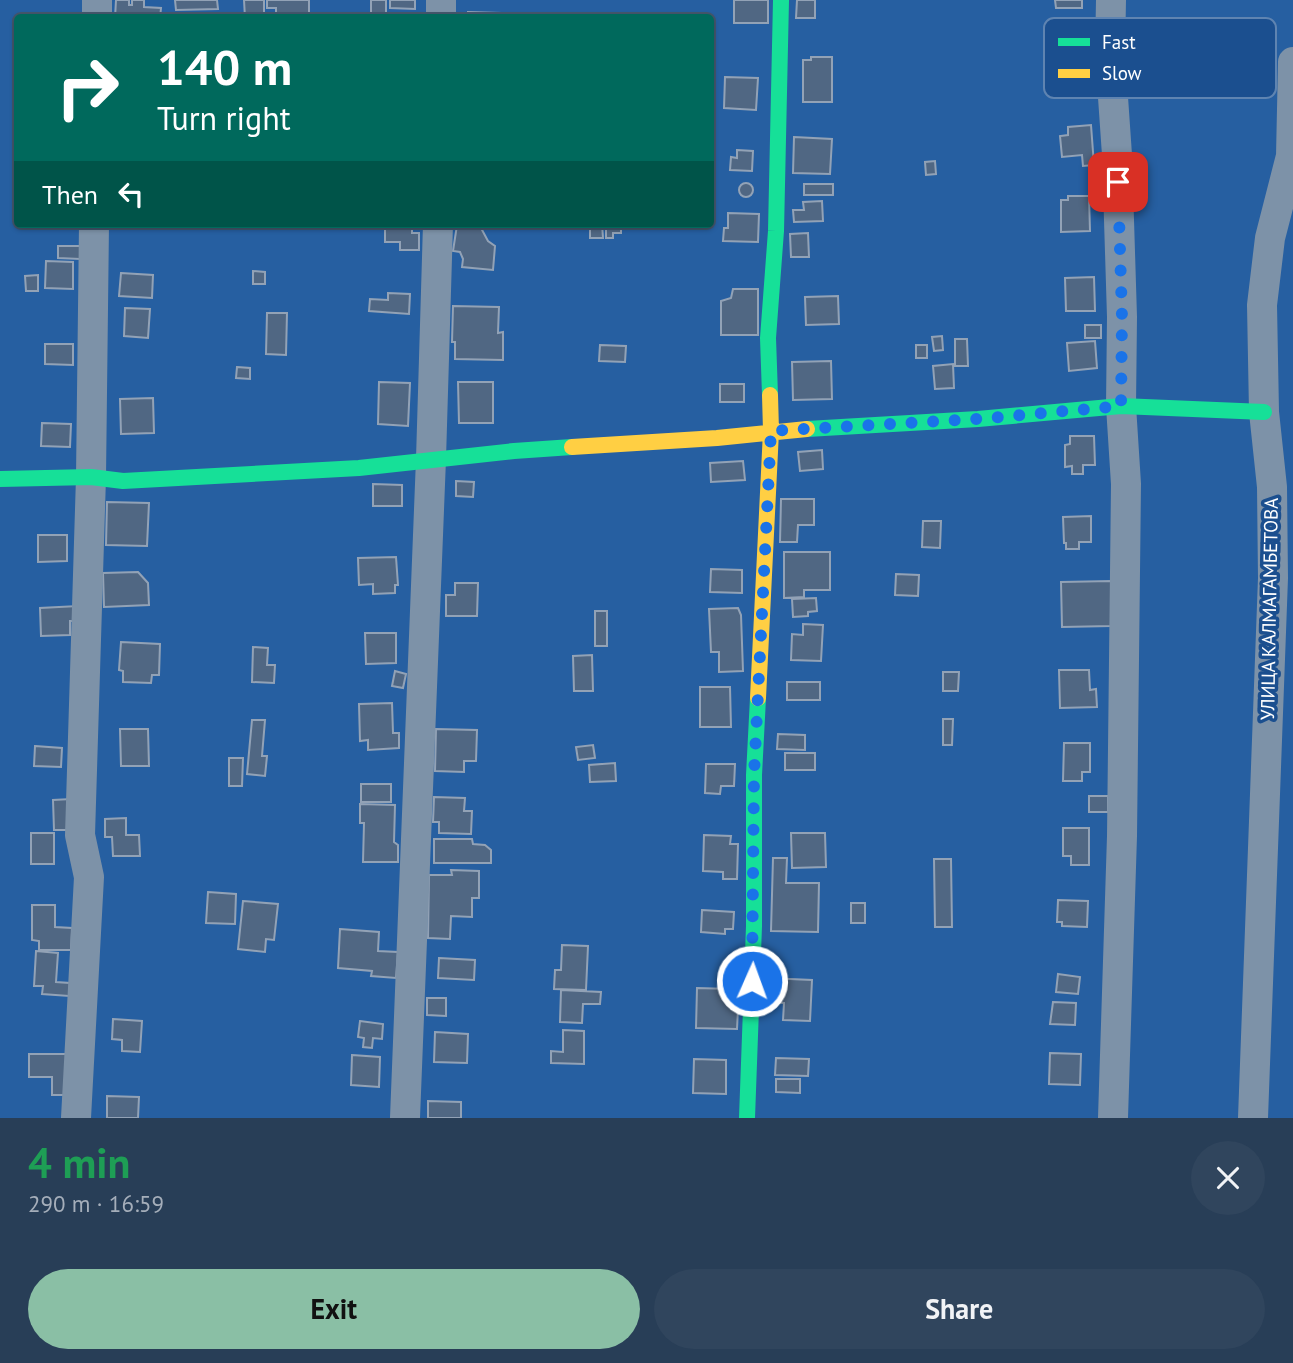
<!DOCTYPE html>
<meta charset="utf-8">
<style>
:root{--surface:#283e57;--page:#30455d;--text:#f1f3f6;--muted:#a5aeba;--line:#44576d;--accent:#8abfa5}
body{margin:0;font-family:"PT Sans",sans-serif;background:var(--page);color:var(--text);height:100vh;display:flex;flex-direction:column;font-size:26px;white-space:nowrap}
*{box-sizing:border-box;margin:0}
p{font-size:23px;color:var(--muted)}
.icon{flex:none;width:38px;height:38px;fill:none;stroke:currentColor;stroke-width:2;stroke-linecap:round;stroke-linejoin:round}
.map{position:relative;height:1118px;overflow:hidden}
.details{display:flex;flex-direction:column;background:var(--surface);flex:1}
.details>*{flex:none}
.guide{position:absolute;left:14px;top:14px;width:700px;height:214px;border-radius:7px;box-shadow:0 2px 5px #0004,0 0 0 2px var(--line);background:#00695c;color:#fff;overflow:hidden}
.pin{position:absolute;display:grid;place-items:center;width:60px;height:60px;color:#fff;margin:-30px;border-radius:14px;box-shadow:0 4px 10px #0006}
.me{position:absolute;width:77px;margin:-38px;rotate:2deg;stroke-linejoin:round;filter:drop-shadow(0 0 5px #0008)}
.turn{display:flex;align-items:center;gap:24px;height:147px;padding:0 28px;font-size:32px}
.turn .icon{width:91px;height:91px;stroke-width:2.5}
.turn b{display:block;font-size:49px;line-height:60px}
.then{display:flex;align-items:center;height:66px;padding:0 28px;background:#0003;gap:14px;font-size:26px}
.round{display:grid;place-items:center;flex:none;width:74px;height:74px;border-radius:37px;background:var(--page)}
.overview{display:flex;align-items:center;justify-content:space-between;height:119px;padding:0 28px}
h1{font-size:42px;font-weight:800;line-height:52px;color:#1e9e55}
.cta{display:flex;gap:14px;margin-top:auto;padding:14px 28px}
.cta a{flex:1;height:80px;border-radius:42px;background:var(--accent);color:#111;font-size:28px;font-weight:800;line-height:80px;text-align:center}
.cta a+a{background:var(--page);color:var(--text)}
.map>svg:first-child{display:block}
.green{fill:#265fa1;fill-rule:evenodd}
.building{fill:#506783;stroke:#92a2b6;stroke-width:2}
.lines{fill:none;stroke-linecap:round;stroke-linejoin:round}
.street{stroke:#7d92a8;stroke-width:30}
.fast{stroke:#16e098;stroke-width:16}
.slow{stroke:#ffcf43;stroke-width:16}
.route{stroke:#1a73e8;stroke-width:12;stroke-dasharray:0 21.6}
.labels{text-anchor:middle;stroke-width:7;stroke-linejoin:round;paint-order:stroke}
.street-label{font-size:19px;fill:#fff;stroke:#1b4f8f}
.key{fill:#1b4f8f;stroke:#5f84b1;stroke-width:2}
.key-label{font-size:19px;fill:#fff}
</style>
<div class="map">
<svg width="1293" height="1118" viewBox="0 0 1293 1118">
<rect width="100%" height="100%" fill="#365274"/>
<path class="green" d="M0,0H1293V1118H0ZM18,18H710V224H18Z"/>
<path class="building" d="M116,0H129V5H132V0H144V7L161,8L160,18H115Z
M175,0H217L218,9L176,10Z
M244,0H264V14H269V18H245Z
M267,0H309V18L276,16V8H267Z
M371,0H386V18H371Z
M390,0H415V9L390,8Z
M734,0H768V23H734Z
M797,0H815V18H796Z
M1055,0H1082V8H1056Z
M468,12L501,13V18H468Z
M811,57H832V102H803V60H811Z
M725,77L758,78L756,110L724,108Z
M1091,125L1094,165L1083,166L1082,155L1062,157L1060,136L1068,135V127Z
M794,137L832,139L830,174L793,173Z
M737,150L753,151L752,171L730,170L731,157L737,158Z
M935,161L936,174L926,175L925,162Z
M739 190a7 7 0 1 1 14 0a7 7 0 1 1-14 0Z
M804,184H833V195H804Z
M1068,196H1089L1090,231L1061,232V200H1068Z
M822,201L823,221L794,222L793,210H804L803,202Z
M728,213L759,214L758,242L723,241L724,228H728Z
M385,224H412V233H419V250H400V242H385Z
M590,224H602L603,238H590Z
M606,224H621V233H613V238H606Z
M457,225L481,228L488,241L495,246L493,270L462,267L463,259L460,252L453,251Z
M808,233L809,257H791L790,234Z
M58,246H80V259L58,258Z
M46,261L73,262V289L45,288Z
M253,271L265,272V284H253Z
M121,273L153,275L152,298L119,296Z
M38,275V291H26L25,276Z
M1094,277L1095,311H1066L1065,278Z
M733,289H758V335H721V301L731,298Z
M388,293L410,294L409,314L369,311L370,299L388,300Z
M838,296L839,324L806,325L805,297Z
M453,306L499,307L498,333L503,332V360L455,359V342H452Z
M125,308L150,309L148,338L124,336Z
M267,313H287L286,355L266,354Z
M1085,325H1101V338H1085Z
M942,336L943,350L934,351L932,337Z
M955,339H967L968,366H955Z
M1095,341L1097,368L1069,371L1067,343Z
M45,344H73V365L45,364Z
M600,345L626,346L625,362L599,361Z
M916,345H927V358H916Z
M831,361L832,399L793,400L792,362Z
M953,364L954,388L935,389L933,366Z
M237,367L250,368V379L236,378Z
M379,382L410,383L408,426L378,424Z
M458,382H493V423H459Z
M720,384H744V402H720Z
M153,398L154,433L121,434L120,399Z
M42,423L71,424L70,447L41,446Z
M1070,436H1094L1095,465H1083V474H1072V466L1065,467V445L1070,444Z
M822,450L823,469L800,471L798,452Z
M743,461L745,480L711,482L710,463Z
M456,481L474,482L473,497L456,496Z
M373,484L402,485V506H373Z
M781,499H814V525H798L797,542H780Z
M107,502L149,503L147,546L106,545Z
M1091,516V542H1079V549H1066V543H1064L1063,517Z
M923,521H941L940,548L922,547Z
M38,535H67V561L38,562Z
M784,552H830V590H804V597L784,598Z
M396,557L398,585H395V593L373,594V584L359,585L358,558Z
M711,569L742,570V593L710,592Z
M138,572L148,583L149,605L104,607L103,573Z
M896,574L919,575L918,596L895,595Z
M1111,581V626L1062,627L1061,582Z
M455,583H478L477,616H446V595H455Z
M816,598L817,611L808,612V616L793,617L792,599Z
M78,606V621H70V635L41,636L40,608Z
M738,608L741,615L743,671L719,672V652H711L709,609Z
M595,611H607V646H595Z
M803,624L823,625L821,661L791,660L792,634L803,635Z
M365,633H396V663L366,664Z
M121,642L160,644L159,675H152L151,683L123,682V671L119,670Z
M253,647L268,648L267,665H275L274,683L252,682Z
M592,655L593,691H574L573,656Z
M1059,670H1089L1090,690L1096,689L1097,707L1060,708Z
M395,671L406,674L403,688L392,686Z
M943,672H959L958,691H943Z
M787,682H820V700H787Z
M700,687H730L731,727H700Z
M392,703L393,733H399V748L368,750V740L360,741L359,704Z
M943,719H953L952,745H943Z
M252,720H265L262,756H267L265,776L247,774Z
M120,729H148L149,766H121Z
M436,729L477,730L476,761H464V772L435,771Z
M778,734L805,735V750L777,749Z
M1064,743H1090V772H1082V781H1063Z
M593,745L595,758L578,760L576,747Z
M35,746L62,748L61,767L34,766Z
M785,753H815V770H785Z
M229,758H243L242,786H229Z
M615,763L616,781L590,782L589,765Z
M706,764H735L734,786H721L720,794L705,793Z
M361,784H391V802H361Z
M1089,796H1108V812H1089Z
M434,797L465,798L464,811H472L471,834L439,833V822H433Z
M71,799L72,830H54L53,800Z
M360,804L395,805L394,842L398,845V862H363L364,823H360Z
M126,818V835H139L140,856H113L112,837H105V819Z
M1063,828H1089V865H1071V856H1063Z
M31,833H54V864H31Z
M791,833H825L826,867L792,868Z
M704,835L731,836L730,844H738L737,879H723V872L703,871Z
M434,839H472L473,844L485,845L491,850V863H434Z
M773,858H787L786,883H819L818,932L771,931Z
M934,859H951L952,927H935Z
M451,870L479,871V898H472V917L451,916L450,939L428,938L429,875H452Z
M208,892L236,894L235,924L206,923Z
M1058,900L1088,901L1087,927L1062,926V922H1057Z
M243,901L278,904L274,940L266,939L265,952L238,949Z
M851,903H865V923H851Z
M32,905H55V927L72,928L71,950H39V941L32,940Z
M702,910L734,912L733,929H725V934L701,932Z
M340,929L379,932L378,951L398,952L396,978L371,976L372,971L338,968Z
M562,945L588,946L586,990L554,989L555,970H561Z
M36,951L58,953L56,982L70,983L69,996L42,994L43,986H34Z
M439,958L475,960L474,980L438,978Z
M1058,974L1080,977L1078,994L1056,992Z
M767,978L812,980L810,1021L783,1020L784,1003L766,1002Z
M697,988L731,989V1009H738L737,1029L696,1028Z
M561,990L601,992L600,1004H583L582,1023L560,1022Z
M427,998H446V1016L427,1015Z
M1053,1002L1076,1003L1075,1025L1050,1024Z
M113,1019L142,1021L140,1052L122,1051V1040L112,1039Z
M360,1021L383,1024L382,1039L373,1038L372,1048L363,1047L364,1038L358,1037Z
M563,1030L584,1031V1064L551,1063V1051L563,1052Z
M435,1032L468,1034L467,1063L434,1062Z
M1050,1053L1081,1054L1080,1085L1049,1084Z
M29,1054H70V1095H52V1077H29Z
M352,1055L380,1057L379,1087L351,1085Z
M776,1058L809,1059L808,1076L775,1075Z
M694,1059L726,1060V1094L693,1093Z
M776,1079H800V1093L776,1092Z
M107,1096L139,1097L138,1118H107Z
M428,1101L461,1102V1118H428Z"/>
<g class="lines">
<path class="street" d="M1111,0L1110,54L1117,155L1122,317L1121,406L1126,484L1122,836L1113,1118
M97,18V0
M441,18V0
M76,1118L89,877L80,835L91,477L94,224
M405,1118L431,459L438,224
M1253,1118L1273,578L1272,487L1264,412L1262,305L1270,238L1291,156L1293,62"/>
<path class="fast" d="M770,395L768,338L776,231L781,0
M807,429L978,419L1121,406L1264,412
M0,479L91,477L123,481L359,468L514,451L572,447
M747,1118L754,926V775L758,698"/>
<path class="slow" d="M572,447L717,438L807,429
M758,698L771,431L770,395"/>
</g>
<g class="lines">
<path class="route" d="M752,981L754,775L771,431L978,419L1121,406L1122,317L1118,182"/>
</g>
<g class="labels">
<g class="street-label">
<text transform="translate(1269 609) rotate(-89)" y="7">УЛИЦА КАЛМАГАМБЕТОВА</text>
</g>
</g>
<rect x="1044" y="18" width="232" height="80" rx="10" class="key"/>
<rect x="1058" y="38" width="32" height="8" fill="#16e098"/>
<rect x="1058" y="69" width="32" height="9" fill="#ffcf43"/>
<g class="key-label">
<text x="1102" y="49">Fast</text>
<text x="1102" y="80">Slow</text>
</g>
</svg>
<div class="pin" style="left:1118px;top:182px;background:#d93025"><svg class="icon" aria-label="arrive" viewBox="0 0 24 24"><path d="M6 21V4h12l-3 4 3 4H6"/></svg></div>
<svg class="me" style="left:752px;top:981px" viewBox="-20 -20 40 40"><circle r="17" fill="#1a73e8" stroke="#fff" stroke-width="3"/><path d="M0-11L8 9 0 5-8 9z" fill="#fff"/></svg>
<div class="guide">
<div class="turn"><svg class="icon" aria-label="right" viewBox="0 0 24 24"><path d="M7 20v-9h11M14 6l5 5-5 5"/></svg><div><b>140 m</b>Turn right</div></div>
<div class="then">Then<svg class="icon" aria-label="left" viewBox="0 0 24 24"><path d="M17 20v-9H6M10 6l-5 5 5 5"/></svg></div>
</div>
</div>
<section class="details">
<div class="overview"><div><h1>4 min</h1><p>290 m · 16:59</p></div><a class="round"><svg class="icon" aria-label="close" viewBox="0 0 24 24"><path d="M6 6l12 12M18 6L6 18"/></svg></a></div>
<div class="cta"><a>Exit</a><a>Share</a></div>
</section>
